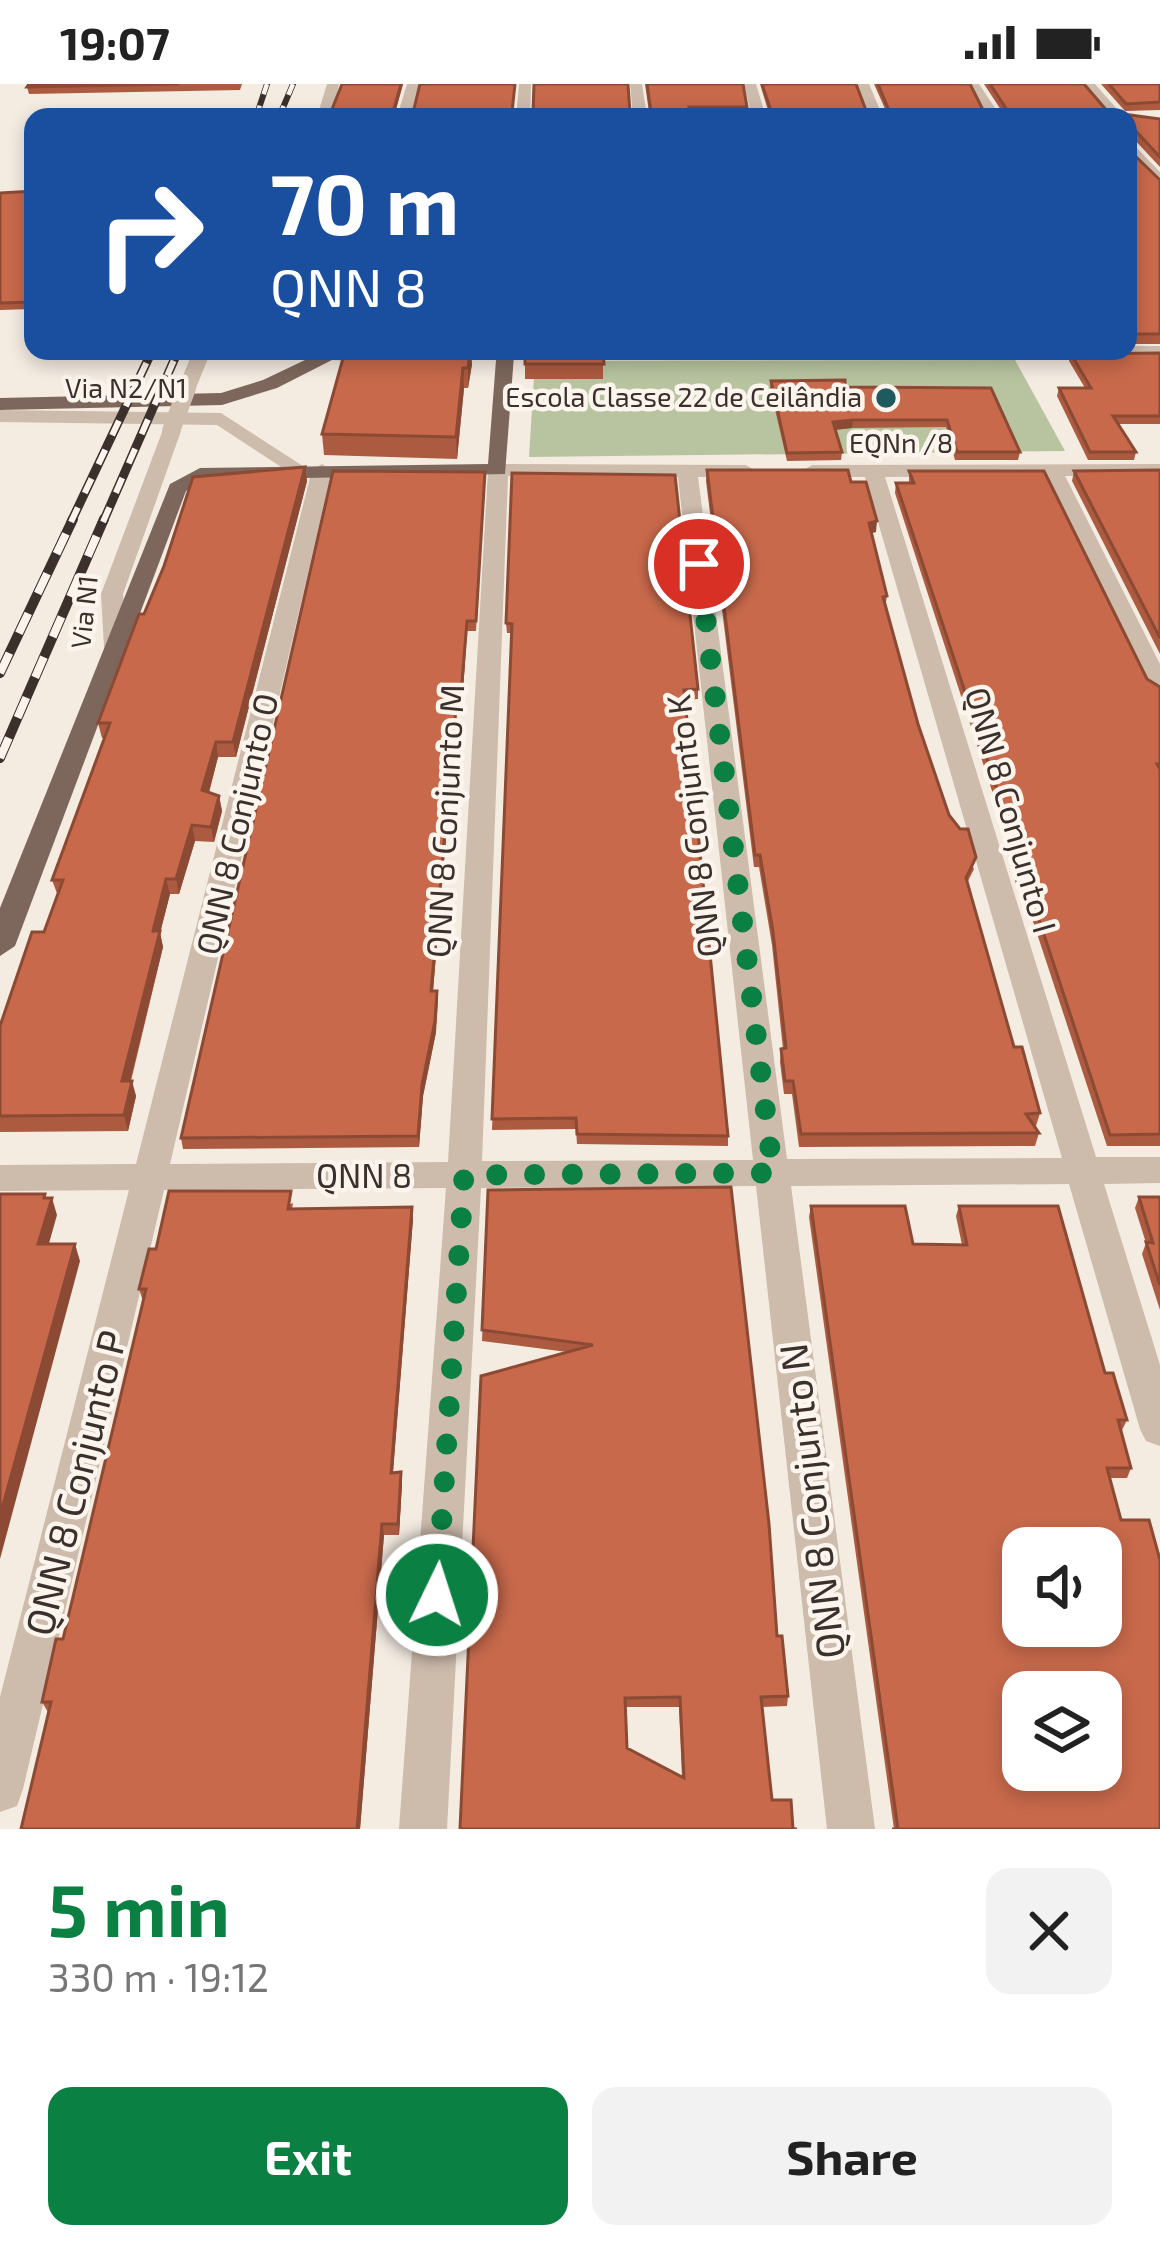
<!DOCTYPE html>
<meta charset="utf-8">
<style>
:root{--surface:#fff;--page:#f2f2f2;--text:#222;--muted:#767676;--accent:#0b8043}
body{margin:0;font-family:"Exo 2",sans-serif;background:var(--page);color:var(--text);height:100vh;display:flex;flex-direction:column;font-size:45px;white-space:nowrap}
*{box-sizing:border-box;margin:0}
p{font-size:39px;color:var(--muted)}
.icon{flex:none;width:66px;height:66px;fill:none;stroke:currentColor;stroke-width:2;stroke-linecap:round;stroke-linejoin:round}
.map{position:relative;height:1745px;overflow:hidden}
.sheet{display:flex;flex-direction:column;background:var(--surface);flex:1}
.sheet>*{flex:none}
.hud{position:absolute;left:24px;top:24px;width:1113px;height:252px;border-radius:24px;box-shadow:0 6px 18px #0003;background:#1a4fa0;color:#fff;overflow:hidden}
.buttons{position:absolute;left:1002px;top:1443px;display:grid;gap:24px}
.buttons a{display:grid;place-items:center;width:120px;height:120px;border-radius:24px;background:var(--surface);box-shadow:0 6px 18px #0003;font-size:60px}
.pin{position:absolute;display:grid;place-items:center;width:102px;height:102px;color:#fff;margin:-51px;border:6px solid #fff;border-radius:50%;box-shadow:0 3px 12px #0007}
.me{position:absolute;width:132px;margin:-66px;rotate:4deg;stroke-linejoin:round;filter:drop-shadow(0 0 9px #0008)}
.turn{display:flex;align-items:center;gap:42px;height:252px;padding:0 48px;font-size:54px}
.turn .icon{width:156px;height:156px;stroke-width:2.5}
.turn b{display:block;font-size:84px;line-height:102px}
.round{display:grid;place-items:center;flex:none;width:126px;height:126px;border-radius:24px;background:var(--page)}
.overview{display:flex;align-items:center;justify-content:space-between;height:204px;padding:0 48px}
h1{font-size:72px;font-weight:700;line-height:90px;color:var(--accent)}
.cta{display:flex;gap:24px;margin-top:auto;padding:24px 48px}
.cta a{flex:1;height:138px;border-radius:24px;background:var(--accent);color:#fff;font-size:48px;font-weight:700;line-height:138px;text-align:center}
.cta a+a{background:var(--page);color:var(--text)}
.status{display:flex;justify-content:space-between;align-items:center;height:84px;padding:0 60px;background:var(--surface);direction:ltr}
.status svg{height:33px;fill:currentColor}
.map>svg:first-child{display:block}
.green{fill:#b8c4a0}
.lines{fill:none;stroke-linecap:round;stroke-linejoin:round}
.minor{fill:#cdbbac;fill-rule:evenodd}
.major{fill:#7d675c;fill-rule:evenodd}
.rail-far2-casing{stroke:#3b302b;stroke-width:6}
.rail-far1-casing{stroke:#3b302b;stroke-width:9}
.rail-casing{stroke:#3b302b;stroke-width:10}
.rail-far2{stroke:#fbf5ee;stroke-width:4.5;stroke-dasharray:12;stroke-linecap:butt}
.rail-far1{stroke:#fbf5ee;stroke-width:6;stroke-dasharray:16;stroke-linecap:butt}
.rail{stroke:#fbf5ee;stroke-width:8;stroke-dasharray:22;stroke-linecap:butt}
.minor-bridge{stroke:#cdbbac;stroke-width:18}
.wall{fill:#ac5a40;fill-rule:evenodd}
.shaded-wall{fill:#8c4a34}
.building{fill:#c8694b;stroke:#8c4a34;stroke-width:3;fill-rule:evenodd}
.route{stroke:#0b8043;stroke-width:21;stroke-dasharray:0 37.8}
.poi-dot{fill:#1f5a5e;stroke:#fbf5ee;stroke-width:4.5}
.labels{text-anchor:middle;stroke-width:9;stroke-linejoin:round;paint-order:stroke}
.far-street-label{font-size:27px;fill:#3b302b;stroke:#fbf5ee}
.far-poi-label{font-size:27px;fill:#3b302b;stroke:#fbf5ee;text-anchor:end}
.street-label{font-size:33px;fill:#3b302b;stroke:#fbf5ee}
.near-street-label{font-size:39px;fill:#3b302b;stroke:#fbf5ee}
</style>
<div class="status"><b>19:07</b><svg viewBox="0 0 49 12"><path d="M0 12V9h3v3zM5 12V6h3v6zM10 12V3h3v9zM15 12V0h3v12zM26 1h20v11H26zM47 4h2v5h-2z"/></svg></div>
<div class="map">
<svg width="1160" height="1745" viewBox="0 0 1160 1745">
<rect width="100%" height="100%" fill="#f4ebe1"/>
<path class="green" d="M1015,276L1065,367L529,373L535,277Z"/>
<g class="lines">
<path class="minor" d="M327,0H339L331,33H317Z
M407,0H419L411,33H397Z
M519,0H531L530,33H516Z
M630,0H642L647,33H633Z
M744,0H756L766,33H752Z
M857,0H869L883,33H869Z
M967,0H979L1001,33H987Z
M1082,0H1095L1124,33H1110Z
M1128,55L1160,88V101L1128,68Z
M1128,262H1160V272L505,276L496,271V267H1128Z
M193,267H211L196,304L187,310L178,304Z
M233,267H334L338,271L329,276L242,272Z
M0,326L221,329L309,386L292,390L217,341L0,338Z
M164,343L181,347L123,510L128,563L116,570L104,563L101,510Z
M498,380L746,381L756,387L746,393H698L787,1075L1062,1074L865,393H812L802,387L812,381L1160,380V392H1065L1160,580V611L1148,604L1045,392L885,393L1096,1073H1160V1099L1104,1100L1160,1281V1362L1146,1357L1140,1345L1069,1100L791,1102L875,1745H827L756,1102L481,1104L447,1745H399L446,1104L164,1106L23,1705L17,1722L0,1728V1613L129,1106L0,1107V1081L136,1080L312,386L322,380L332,386L170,1080L448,1078L488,386ZM508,392L678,393L753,1076L482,1077Z"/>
<path class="major" d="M324,267H382L390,272L381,277L332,276L277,304L222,321L0,326V314L221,309L263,296Z
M429,267H510L514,271L505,390L204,396L186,407L15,862L0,872V824L170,400L200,384L488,380L496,276H435L426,271Z"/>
<g class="rail-far2-casing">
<path id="rail-far2" d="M256,33L267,0
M279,33L293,0"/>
</g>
<g class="rail-far1-casing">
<path id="rail-far1" d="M71,438L152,267
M103,438L178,267"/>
</g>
<g class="rail-casing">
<path id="rail" d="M0,589L73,435
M0,674L104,435"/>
</g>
<use href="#rail-far2" class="rail-far2"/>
<use href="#rail-far1" class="rail-far1"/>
<use href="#rail" class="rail"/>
<path class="minor-bridge" d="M171,347L187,304"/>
</g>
<path class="wall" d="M29,0H242L240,6L29,10L27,3Z
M342,0H403L395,28L630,29L649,28L645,0H743L747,30L329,33Z
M760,0H856L867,29L884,30L886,27L874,0H970L984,28L1001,26L984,0H1084L1108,28L1160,35V83L1131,52H1128V33H770Z
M1101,0H1160V26L1125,27Z
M1128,65L1160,96V260H1128Z
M33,107V225L0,226V109Z
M345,267H471L472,280L468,304H464L457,375L324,371L322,350Z
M525,267H603V295H525Z
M1160,269V340H1118L1136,368L1134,376H1088L1057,312L1059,304H1085L1069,277L1071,270Z
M771,297L845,303L991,304L1020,368L1018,376H955L946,343L852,344L835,346L842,368L841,376L787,377L770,304Z
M305,383L307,397L236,673H218L209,709L219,712L222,727L214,758L195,757L179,810H170L160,849L163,863L131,997L136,1012L128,1047L0,1048V942L44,848L58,812L52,796L105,654H102L98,639L144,530Z
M707,386L851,398L876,448L871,449L887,512L885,523L918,640L949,731L974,785L967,799L1014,963L1040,1029L1036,1042H1034L1039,1049L1035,1062L799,1063L792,1010H784L780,978L781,965H783L772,861L759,783H754L706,397Z
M1160,386V570L1072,397L1074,387Z
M909,387L1147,595L1160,603V1062H1107L1023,807H1018L1004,758L1006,750L895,409L896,399H909Z
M485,388L476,547H467L463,608L458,612L433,907H437L438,918L436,948L423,1012L419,1063L183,1065L181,1054Z
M512,389L698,605V615L685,616L728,1052V1062L577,1060L576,1045L492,1046L511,549H507L506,539Z
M488,1106L777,1552L788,1612L787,1622L762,1623L772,1716L460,1745L567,1268L482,1257ZM625,1623H679L682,1693L627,1664Z
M1139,1113H1160V1226L1142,1170L1146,1159L1135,1124Z
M293,1119L292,1125L413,1135L393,1389L402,1399L399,1451H384L360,1745H21L48,1628L42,1618L63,1555L143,1217L139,1205L156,1165Z
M811,1122L913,1160L962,1161L956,1132L959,1122L1105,1289L1127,1336L1122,1346H1121L1131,1384L1127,1394H1110L1160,1745H894L809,1133Z"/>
<path class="shaded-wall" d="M401,0H403L394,33L393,28Z
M470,267L472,280L468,304V284Z
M463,284L464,304L457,375L456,353Z
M853,336L852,344L832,346L833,338Z
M305,383L307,397L236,673L233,658Z
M877,437L876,448L867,450L869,439Z
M467,537L463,608L458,612L432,918L431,907L458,602Z
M216,658L218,673L205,722L202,706Z
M219,712L222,727L214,758L211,743Z
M192,741L195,757L179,810L176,795Z
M166,795L170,810L160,849L163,863L126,1013L122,997L153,847Z
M437,907L436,948L423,1012L419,1063L418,1052L422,1001Z
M132,997L136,1012L128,1047L124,1031Z
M45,1110L49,1122L52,1114L57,1131L44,1177L38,1160Z
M412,1123L413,1135L392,1400L391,1389Z
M75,1160L80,1177L0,1475V1432Z
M401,1388L402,1399L399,1451L398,1440Z
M382,1440L384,1451L360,1745H357Z"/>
<path class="building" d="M29,0H179L27,3Z
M342,0H401L393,28L413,29L420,0H515L512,28L533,29L534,0H628L630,29L651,28L647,0H743L747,23H689L690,33H329Z
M762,0H856L867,29L884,30L888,24L878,0H970L984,28L1007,26L990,0H1084L1108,28L1160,35V73L1133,44H1128V33H773Z
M1109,0H1160V18L1126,20Z
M1128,65L1160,96V250H1128Z
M33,107V218L0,219V109Z
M345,267H470L468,284H463L456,353L322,350Z
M525,267H603L604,280H525Z
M1160,269V332H1113L1136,368H1090L1059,304H1091L1071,270Z
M845,296V303L991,304L1020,368H957L947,336H853L833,338L842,368L787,369L771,297Z
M305,383L233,658H216L202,706L219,712L211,743L192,741L176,795H166L153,847H160L122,997H132L124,1031L0,1032V942L32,848H44L63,796H52L110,639H98L139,530H144L164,482L193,393Z
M707,386H848L851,398H866L877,437L869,439L887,512L883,513L918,640L949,731L960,745H968L976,773L966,794L1014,963H1022L1040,1029L1026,1030L1039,1049L801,1050L793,997H785L781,965L786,964L773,848L760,771H755Z
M1160,386V554L1074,387Z
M333,387L485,388L476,537H467L462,598L458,602L431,907H437L435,937L422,1001L418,1052L181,1054Z
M909,387H1044L1147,595L1160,603V680H1157L1160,685V1050L1110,1051L1026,796H1021L1006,747H1011L896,399H914Z
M512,389L675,391L698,605L684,606L728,1052L577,1050L576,1034L492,1035L512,540L506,539Z
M731,1103L769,1440L777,1552H782L788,1612L761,1613L772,1716H791L793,1745H797H460L481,1292L593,1261L482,1246L488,1106ZM680,1613L684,1694L627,1664L625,1614Z
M169,1107H291L288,1125L412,1123L391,1389L401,1388L398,1440H382L357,1745H21L51,1618H42L56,1555H63L146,1205H139L149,1165H156Z
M0,1110H45L44,1114H52L38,1160H75L0,1432Z
M1139,1113H1160V1201L1146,1158L1153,1159Z
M811,1122H905L913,1160L967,1161L959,1122H1058L1105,1289H1113L1127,1336H1118L1131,1384H1107L1121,1436H1149L1160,1476V1745H892H898ZM1023,1464H1101V1542H1023ZM1023,1608H1101V1686H1023Z"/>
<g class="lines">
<path class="route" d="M437,1511L464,1091L773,1089L699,480"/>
</g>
<circle class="poi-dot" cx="886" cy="314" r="12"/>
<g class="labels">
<g class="far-street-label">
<text x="126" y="314">Via N2/N1</text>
<text x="901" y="369">EQNn /8</text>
<text transform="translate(85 528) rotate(-84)" y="9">Via N1</text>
</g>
<g class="far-poi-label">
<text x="862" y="323">Escola Classe 22 de Ceilândia</text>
</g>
<g class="street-label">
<text transform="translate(1011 726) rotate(74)" y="12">QNN 8 Conjunto I</text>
<text transform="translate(445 737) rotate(-87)" y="12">QNN 8 Conjunto M</text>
<text transform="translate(237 740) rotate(-77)" y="12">QNN 8 Conjunto O</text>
<text transform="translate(694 742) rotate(-97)" y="12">QNN 8 Conjunto K</text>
<text x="364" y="1104">QNN 8</text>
</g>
<g class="near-street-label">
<text transform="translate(76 1399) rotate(-76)" y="14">QNN 8 Conjunto P</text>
<text transform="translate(812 1417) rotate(-97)" y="14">QNN 8 Conjunto N</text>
</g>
</g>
</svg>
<div class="buttons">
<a><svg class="icon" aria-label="sound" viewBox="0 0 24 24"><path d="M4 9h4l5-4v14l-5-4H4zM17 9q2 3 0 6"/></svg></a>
<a><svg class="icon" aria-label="layers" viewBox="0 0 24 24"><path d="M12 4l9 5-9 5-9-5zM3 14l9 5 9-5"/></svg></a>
</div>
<div class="pin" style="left:699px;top:480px;background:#d93025"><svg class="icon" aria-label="arrive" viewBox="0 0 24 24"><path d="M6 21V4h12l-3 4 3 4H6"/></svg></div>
<svg class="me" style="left:437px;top:1511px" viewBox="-20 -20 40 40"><circle r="17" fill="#0b8043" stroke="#fff" stroke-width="3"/><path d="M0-11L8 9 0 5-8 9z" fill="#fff"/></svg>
<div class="hud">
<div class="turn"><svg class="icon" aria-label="right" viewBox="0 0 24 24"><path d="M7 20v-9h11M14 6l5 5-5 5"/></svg><div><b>70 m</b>QNN 8</div></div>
</div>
</div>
<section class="sheet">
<div class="overview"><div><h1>5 min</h1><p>330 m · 19:12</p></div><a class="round"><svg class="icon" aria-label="close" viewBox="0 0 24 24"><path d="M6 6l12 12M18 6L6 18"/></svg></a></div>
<div class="cta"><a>Exit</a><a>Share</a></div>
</section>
